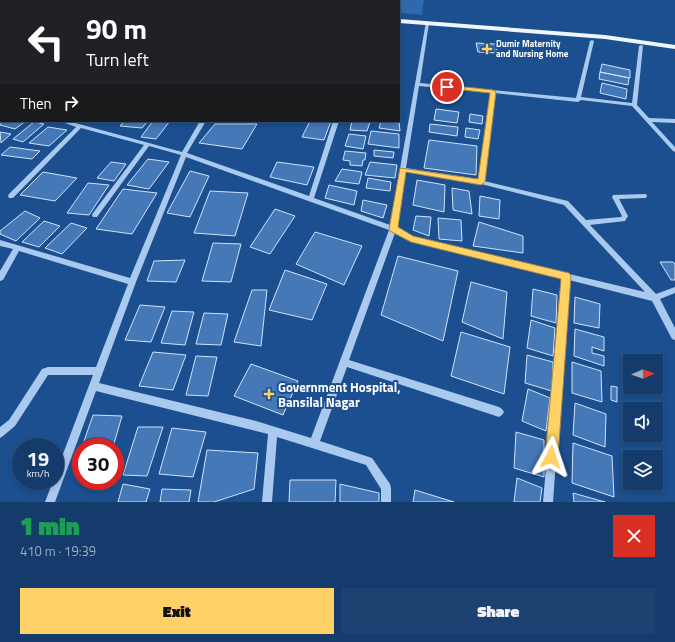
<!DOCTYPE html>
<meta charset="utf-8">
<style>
:root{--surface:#143b6b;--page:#1d4271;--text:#f1f3f6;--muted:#9dadc1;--line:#33557e;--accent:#ffd166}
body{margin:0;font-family:"Titillium Web",sans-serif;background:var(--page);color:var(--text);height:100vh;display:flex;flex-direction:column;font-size:15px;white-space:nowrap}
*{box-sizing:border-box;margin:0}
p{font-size:13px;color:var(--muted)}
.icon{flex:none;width:22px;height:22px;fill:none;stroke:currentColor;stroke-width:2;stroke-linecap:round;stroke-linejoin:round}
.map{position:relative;height:502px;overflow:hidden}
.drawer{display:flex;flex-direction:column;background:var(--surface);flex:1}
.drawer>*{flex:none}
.hud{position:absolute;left:0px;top:0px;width:400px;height:122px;box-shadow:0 2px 6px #0003,0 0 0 1px var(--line);background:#202124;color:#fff;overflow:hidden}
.needle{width:26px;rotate:88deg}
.tools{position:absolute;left:623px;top:354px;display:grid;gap:8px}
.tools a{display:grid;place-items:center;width:40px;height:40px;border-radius:0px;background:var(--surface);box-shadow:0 2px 6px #0003,0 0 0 1px var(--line);font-size:20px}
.speed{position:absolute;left:12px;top:438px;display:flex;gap:8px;font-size:20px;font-weight:700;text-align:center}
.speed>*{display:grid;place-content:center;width:52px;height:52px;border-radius:50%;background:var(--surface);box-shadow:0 2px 6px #0003,0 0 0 1px var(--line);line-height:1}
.speed small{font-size:10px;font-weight:400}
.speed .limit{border:6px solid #d22;background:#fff;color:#111}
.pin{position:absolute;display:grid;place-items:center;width:34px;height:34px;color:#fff;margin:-17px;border:2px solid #fff;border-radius:50%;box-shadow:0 1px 4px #0007}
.me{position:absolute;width:44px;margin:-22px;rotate:5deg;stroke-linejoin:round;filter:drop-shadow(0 0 3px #0008)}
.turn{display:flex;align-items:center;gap:14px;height:84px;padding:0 20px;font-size:18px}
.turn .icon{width:52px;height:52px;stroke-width:2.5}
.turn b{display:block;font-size:28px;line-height:34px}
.then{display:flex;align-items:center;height:38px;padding:0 20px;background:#0003;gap:8px;font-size:15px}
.round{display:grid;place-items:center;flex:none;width:42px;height:42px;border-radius:0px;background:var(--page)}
.overview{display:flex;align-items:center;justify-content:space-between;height:68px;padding:0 20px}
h1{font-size:24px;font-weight:800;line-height:30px;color:#1e9e55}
.action{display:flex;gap:8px;margin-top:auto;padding:8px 20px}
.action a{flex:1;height:46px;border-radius:0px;background:var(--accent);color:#111;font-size:16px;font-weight:800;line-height:46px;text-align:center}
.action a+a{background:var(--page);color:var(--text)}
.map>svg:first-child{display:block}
.green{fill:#2e69ad}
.building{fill:#4478b7;stroke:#cfe3fa}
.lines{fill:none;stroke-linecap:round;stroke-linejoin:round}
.minor{fill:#a9c9ee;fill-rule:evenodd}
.major{fill:#f0f6ff;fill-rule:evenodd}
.route{fill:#ffd166;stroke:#a68842}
.poi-dot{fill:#ffd166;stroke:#1b4f8f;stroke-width:1.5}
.labels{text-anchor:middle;stroke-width:4;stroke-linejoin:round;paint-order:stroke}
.far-poi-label{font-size:9px;font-weight:bold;fill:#fff;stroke:#1b4f8f;text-anchor:start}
.near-poi-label{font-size:13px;font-weight:bold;fill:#fff;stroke:#1b4f8f;text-anchor:start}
</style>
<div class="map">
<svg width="675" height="502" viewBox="0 0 675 502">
<rect width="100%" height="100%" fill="#1b4f8f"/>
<path class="green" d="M284,0H424L422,15L399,13V1Z"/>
<path class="building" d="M476,43L495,44L498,53L478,52Z
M602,64L630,70V78L600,72Z
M600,72L629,78L628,85L599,79Z
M602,83L627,89L626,99L600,93Z
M436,109L459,112L457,123L434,120Z
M470,114L483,116L482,124L469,122Z
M0,118H1V121H26L15,129L0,125Z
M124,121H148L142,128L120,126Z
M153,121H170L156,139L141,137Z
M310,121H331L324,140L302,137Z
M352,121L370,122L367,131L350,130Z
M381,121H399L400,131L379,128Z
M34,122L44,124L23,142L13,139Z
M215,124H257L242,149L199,143Z
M430,124L458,127L457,136L429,132Z
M48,127L67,130L49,146L29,143Z
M466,128L480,130L478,139L465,137Z
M371,131L399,134V148L368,144Z
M0,132L11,134L1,143Z
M349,134L366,136L363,149L345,146Z
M429,140L477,146L476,175L424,168Z
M10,147L40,151L32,159L1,155Z
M374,150L394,152L393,158L374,156Z
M345,151L366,153L365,160H363L362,166L350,165V161L343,160Z
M148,159L169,162L149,189L127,185Z
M111,162L126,164L114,181L97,178Z
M277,162L314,167L307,185L270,177Z
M370,162L397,165L395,178L365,175Z
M342,169L362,172L359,184L335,181Z
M190,171L209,176L190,217L167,213Z
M43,172L77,178L55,201L20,195Z
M368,178L391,182L390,191L366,188Z
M417,180L445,185L444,212L413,205Z
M88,183L109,185L89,215L67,213Z
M329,185L357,191L354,205L325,198Z
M452,188L469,191L472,214L453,210Z
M123,189L157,193L132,234L96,229Z
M210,191L248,193L235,236L194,233Z
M480,196L500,200L499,219L479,216Z
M363,200L387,205L383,218L361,211Z
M275,209L295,216L270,254L250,247Z
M25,211L40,218L16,241L0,234V231Z
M416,216L431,217L429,236L413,230Z
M438,218L461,220L462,241L439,239Z
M44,221L60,226L39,247L22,242Z
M479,222L523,236V253L473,246Z
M71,223L87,228L62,254L45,248Z
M315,232L362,246L344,285L296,264Z
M213,243L241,244L231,282L202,281Z
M398,256L458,271L443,341L381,315Z
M185,260L176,282L147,281L154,261Z
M660,262H673L675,264V280H671Z
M285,270L327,284L312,320L269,310Z
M471,282L507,292L503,339L462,322Z
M533,289L557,295L556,323L531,316Z
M252,290H267L261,346L234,342Z
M575,297L600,304L599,328L574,323Z
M140,305L165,307L151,342L125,340Z
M172,311L194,312L185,345L161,343Z
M204,313L228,314L221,345L196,344Z
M531,320L555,328L553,356L527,348Z
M575,329L604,337V351L592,347V353L604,356V366L574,356Z
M461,332L510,347L504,394L451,376Z
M153,352L186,355L173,390L139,386Z
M527,355L553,362L552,391L525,383Z
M196,356L217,357L208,396L186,395Z
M572,362L601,371L602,402L572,393Z
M251,364L298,381L283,415L234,396Z
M611,386L617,387V402L611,400Z
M528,389L550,398L546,431L522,421Z
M575,403L606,414L605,447L573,435Z
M93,415L122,416L113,447H82Z
M138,427H163L147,476L123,475Z
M172,428L206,432L193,477L159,474Z
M516,432L544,440V477L514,468Z
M573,443L612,456L614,497L572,483Z
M207,450L258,453L254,489L214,502H198Z
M517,478L542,488L540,502H514Z
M290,480H336L335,502H289Z
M123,484L150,489L146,502H118Z
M340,484L379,493V502H340Z
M162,489L191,490L189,502H160Z
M415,490L454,502H413Z
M573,493L605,502H574Z"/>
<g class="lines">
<path class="minor" d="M426,22L429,23L420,83L576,98L590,41L592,40L594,41L581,97L632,103L639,46L641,45L643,46L637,105L649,118L675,119V123L652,122L675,147V152L673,151L632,106L581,100L578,102L495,93L484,181L568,201L586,220L621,217L622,216L612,197L613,195L646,194L647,196L646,198H644L619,199L628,216L625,221L590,225L656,294L675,287V293L660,299L675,328V340L672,339L652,301L569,280L553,502H543L562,279L411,242L395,233L349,360L499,407L502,409L504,412L502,415L499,417L347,367L320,441L372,458L390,484L391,488V502H381V489L366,465L277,437L272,502H262L268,434L96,391L55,502H45L53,481H55V475L93,375H48L15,426L3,436L0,438V427L9,420L42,369L48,367H96L128,284L19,251L3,280L0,281V271L13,249L0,246V240L130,278L181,155L149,146L97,217H93L92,215L93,213L144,145L81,128L13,198H9L8,196L9,194L76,127L59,121H68L182,152L200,121H206L187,153L309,196L333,121H339L314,198L390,225ZM419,86L490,93L478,179L406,168ZM186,157L389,230L311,438L256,421L99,383L136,282ZM405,171L481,184L564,205L645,292L413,237L397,228Z
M0,53H1V56H0Z
M0,102L1,103V107L0,106Z
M1,109V113L0,114V110Z"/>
<path class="major" d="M26,0H44L45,1H27Z
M60,0H67L59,1Z
M82,0H102L103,1H83Z
M399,19L605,35L675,45V49L605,39L399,23Z"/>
</g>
<path class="route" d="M447,85L493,90L496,92L485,182L481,185L406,172L398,227L413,236L569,273L571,276L558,457L556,461L551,463L547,461L545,457L561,279L411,242L390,231L389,229L400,168L478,179L490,93L445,88V86Z"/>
<g class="poi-dot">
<path d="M485 43h4v4h4v4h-4v4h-4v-4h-4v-4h4z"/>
<path d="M267 388h4v4h4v4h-4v4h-4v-4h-4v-4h4z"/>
</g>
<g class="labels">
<g class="far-poi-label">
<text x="496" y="47">Dumir Maternity<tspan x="496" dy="10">and Nursing Home</tspan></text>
</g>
<g class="near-poi-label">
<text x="278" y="392">Government Hospital,<tspan x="278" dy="15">Bansilal Nagar</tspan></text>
</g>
</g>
</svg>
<div class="tools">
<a><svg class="needle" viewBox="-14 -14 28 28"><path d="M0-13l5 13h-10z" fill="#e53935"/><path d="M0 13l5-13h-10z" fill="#9dadc1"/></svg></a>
<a><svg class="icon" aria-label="sound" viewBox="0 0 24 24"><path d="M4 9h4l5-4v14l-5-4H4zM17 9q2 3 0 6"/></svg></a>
<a><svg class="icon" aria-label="layers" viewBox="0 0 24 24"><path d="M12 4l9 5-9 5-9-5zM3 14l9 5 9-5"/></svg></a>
</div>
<div class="speed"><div>19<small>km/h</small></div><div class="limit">30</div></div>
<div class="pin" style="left:447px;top:87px;background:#d93025"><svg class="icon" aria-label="arrive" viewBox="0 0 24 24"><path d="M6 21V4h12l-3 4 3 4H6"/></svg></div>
<svg class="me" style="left:551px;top:457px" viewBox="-20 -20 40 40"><path d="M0-17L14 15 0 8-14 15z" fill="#ffd166" stroke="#fff" stroke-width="4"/></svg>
<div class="hud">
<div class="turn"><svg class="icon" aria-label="left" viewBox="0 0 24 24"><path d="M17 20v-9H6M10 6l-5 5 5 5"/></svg><div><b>90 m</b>Turn left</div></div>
<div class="then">Then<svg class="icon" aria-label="right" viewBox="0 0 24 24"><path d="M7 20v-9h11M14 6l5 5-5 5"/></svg></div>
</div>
</div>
<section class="drawer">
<div class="overview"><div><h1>1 min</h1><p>410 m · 19:39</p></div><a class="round" style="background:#d93025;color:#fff"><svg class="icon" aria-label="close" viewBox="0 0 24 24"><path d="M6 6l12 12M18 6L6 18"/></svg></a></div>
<div class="action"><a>Exit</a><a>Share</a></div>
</section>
